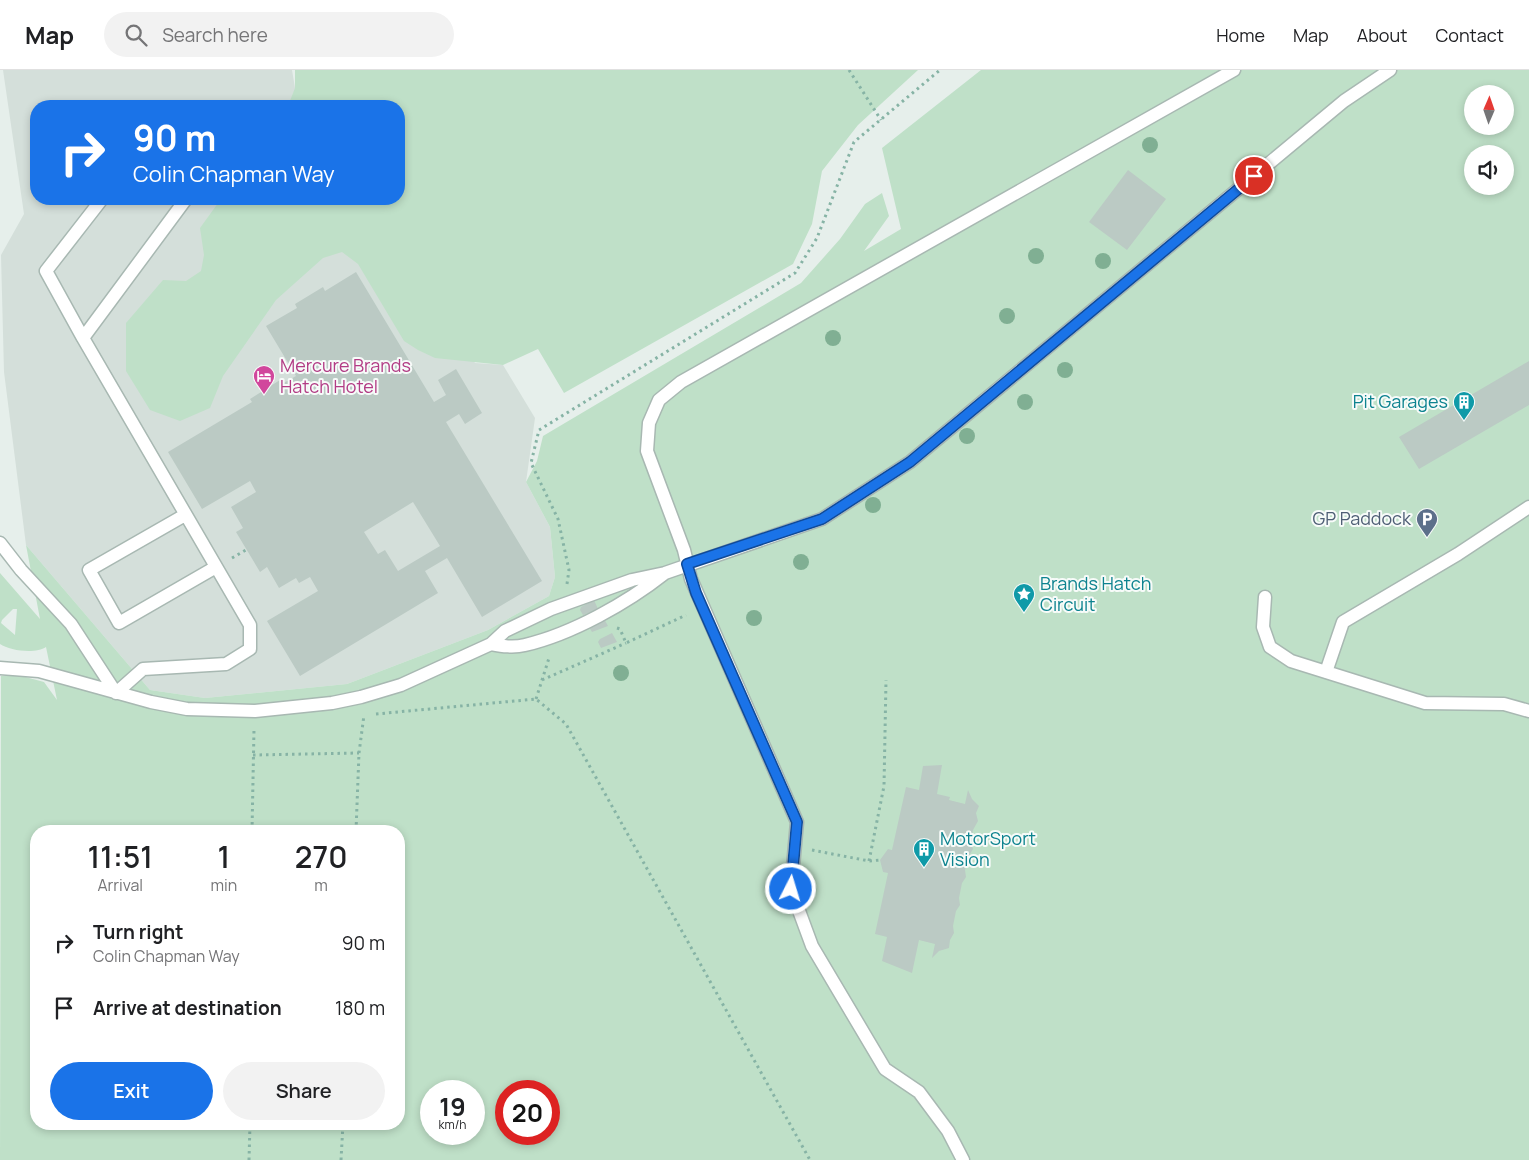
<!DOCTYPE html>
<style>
:root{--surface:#fff;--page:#f2f2f2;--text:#202124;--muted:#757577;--line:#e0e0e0;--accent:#1a73e8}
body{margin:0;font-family:Manrope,sans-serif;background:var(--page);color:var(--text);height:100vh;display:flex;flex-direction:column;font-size:19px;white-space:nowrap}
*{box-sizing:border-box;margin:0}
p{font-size:16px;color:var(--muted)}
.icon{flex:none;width:28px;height:28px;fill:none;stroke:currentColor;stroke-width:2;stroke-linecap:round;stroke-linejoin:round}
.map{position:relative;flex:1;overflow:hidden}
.details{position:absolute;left:30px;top:755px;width:375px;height:305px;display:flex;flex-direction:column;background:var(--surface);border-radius:20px;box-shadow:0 2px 8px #0003}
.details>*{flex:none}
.top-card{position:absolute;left:30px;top:30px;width:375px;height:105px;border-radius:20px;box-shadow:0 2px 8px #0003;background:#1a73e8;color:#fff;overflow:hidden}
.needle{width:32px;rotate:2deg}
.buttons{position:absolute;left:1464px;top:15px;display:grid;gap:10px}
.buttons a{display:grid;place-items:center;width:50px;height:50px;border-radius:50%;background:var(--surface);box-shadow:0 2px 8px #0003;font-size:25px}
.speed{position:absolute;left:420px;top:1010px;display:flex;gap:10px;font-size:25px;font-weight:700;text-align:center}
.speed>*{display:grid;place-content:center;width:65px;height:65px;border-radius:50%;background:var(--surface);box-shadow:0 2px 8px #0003;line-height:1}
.speed small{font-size:12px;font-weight:400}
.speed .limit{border:8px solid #d22;background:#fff;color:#111}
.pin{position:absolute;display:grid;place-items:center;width:42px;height:42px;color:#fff;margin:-21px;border:2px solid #fff;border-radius:50%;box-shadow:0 1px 5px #0007}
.me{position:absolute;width:55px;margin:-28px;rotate:5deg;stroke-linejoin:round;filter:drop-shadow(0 0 4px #0008)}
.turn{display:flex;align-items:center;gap:18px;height:105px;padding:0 20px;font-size:22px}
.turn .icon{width:65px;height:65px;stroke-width:2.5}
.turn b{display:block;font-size:35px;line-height:42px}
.eta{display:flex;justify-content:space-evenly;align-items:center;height:85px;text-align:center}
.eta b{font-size:30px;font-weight:600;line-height:35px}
.button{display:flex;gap:10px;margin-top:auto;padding:10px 20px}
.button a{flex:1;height:58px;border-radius:30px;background:var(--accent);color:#fff;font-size:20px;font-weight:600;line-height:58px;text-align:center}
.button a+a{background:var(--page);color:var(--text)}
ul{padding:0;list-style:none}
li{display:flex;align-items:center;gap:15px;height:65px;padding:0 20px}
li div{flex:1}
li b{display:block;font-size:19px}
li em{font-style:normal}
header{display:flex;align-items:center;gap:30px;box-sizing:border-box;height:70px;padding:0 25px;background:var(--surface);border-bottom:1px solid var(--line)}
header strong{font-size:24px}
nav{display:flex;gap:28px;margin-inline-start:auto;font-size:18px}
.search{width:350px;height:45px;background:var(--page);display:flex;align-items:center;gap:12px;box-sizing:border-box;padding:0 18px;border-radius:28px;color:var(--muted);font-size:19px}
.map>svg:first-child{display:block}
.built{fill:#d4dfda}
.green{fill:#bfe0c8;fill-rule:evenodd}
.building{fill:#bbcac4;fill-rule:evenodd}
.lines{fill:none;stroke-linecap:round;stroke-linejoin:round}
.service-casing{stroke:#a8b8b2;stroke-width:15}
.path{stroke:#86b3a5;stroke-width:3;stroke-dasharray:2.5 4;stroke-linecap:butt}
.service{stroke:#fff;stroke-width:12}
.tree{fill:#80af93}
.route-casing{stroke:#114b97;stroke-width:12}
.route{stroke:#1a73e8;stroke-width:9}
.labels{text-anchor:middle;stroke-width:4;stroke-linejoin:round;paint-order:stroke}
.hotel-label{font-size:18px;fill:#b23c85;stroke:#f7fbf9;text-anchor:start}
.culture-label{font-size:18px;fill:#0d838f;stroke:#f7fbf9;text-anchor:start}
.service-label{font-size:18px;fill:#4e5e75;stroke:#f7fbf9;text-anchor:end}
</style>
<header>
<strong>Map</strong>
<div class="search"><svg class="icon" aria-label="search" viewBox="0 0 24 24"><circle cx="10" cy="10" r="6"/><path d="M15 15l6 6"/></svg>Search here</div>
<nav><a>Home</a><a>Map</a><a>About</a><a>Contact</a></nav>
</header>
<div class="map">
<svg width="1529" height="1090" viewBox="0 0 1529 1090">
<rect width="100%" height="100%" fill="#e6efeb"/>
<path class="built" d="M3,0H292L295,18L307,36H36V129H368L475,293L503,295L535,348L526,412L550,457L555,507L549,526L488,560L347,614L205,628L150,620L26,475L4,302L1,185L24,144Z"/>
<path class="green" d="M295,0H918L858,55L822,101L812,154L793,194L564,323L538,279L503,295L435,288L418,280L404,271L358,194L342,182L323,188L276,230L223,306L210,338L180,351L150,340L126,301V253L163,210L186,211L201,201L204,185L200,158L221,129H399V36H288L295,18Z
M981,0H1529V1090H0L1,606L18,605L44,612L57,630L46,577C36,584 10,581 0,574V503L40,549L26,475L150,620L205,628L347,614L488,560L549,526L555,507L550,457L526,412L537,391L543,366L801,213L840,169L865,134L882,123L889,146L864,181L901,159L882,78ZM1472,24H1505V56H1472ZM1472,84H1505V116H1472ZM13,539H17L15,565L1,553L2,550ZM36,761H399V1054H36ZM431,1021H474V1064H431ZM506,1021H549V1064H506Z"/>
<path class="building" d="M1128,100L1166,129L1127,180L1089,152Z
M356,202L434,332L446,325L438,310L456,299L482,343L465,354L459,344L446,352L542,511L482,547L447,488L425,501L438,523L300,606L267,551L318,521L310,507L299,513L296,508L279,518L267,497L260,502L236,462L243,458L231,437L256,422L250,411L202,439L168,382L252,332L250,329L280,310L282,314L296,306L266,256L297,238L295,234L323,217L325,221ZM413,432L440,476L398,501L385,480L378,484L364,462Z
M1529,291V335L1419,399L1399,367Z
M594,530L598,539L583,545L580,540L581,537Z
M603,547L608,556L592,562L589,557Z
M612,563L617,572L601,578L598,572L600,569Z
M942,695L937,724L950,727L949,730L965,734L968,720L972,729L979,736L976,743L978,751L973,760L971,773L973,779L967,789L965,800L966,807L962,813L959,828L960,835L956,841L953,856L954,863L950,870L949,878L939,881L932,888L935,874L919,870L912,903L882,891L887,867L875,864L888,803L883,802L880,790L888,779L892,780L906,717L919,720L923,696Z"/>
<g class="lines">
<g class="service-casing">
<path id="service" d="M102,129L46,201L83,268L250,555V579L226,594L143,599L116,623
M83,268L186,129
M185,445L89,500L119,553L216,497
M0,473L21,500L71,554L116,623
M1265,527L1263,557L1270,577L1291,591L1425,633L1504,634L1529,641
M491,574C502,576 513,578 525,575C572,564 627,533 665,503
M0,598L39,601L151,632L187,639L255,641L332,633L361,627L401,615L491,574L505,561L551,539L632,510L665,503L822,449L910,392L1344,31L1390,0
M1326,602L1343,552L1458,484L1529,437
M963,1090L948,1061L919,1022L885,999L812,876L791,819L797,752L691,509L684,480L647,381L649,353L659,330L681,312L1234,0"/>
</g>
<path class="path" d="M849,0L881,50
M232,488L246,480
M567,514L569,500L558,449L531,393L539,360L795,203L817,168L854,72L940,0
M617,558L620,559L626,573L686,545
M542,610L626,573
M536,629L549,588
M376,644L536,629L566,654L810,1090
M253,685L359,683
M252,761L254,659
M356,761L359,683L364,645
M812,780L869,791L880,790
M869,791L884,716L886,610
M249,1090L250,1054
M341,1090L343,1054"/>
<use href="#service" class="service"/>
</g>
<g class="tree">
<circle cx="1150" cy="75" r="8"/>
<circle cx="1036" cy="186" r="8"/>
<circle cx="1103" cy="191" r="8"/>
<circle cx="1007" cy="246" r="8"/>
<circle cx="833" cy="268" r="8"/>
<circle cx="1065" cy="300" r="8"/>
<circle cx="1025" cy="332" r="8"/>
<circle cx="967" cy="366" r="8"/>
<circle cx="873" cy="435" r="8"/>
<circle cx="801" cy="492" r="8"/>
<circle cx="754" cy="548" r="8"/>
<circle cx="621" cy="603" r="8"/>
</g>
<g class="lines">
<g class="route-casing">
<path id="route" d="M791,819L797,752L696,523L687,494L822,449L910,392L1254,106"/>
</g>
<use href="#route" class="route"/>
</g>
<defs>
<g id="hotel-pin" transform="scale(1.125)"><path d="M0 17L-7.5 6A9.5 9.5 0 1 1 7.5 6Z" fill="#d1479c" stroke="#f7fbf9"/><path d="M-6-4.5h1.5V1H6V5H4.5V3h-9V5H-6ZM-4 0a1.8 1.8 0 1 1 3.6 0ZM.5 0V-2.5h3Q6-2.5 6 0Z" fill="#fff"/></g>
<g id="building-pin" transform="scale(1.125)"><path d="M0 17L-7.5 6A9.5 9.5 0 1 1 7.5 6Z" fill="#0f9aa8" stroke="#f7fbf9"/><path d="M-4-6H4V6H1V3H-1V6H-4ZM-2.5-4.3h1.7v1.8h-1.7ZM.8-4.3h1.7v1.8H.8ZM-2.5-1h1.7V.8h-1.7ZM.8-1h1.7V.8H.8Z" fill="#fff"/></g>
<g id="parking-pin" transform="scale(1.125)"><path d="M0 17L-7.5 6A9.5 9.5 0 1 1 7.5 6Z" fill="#5c6f8a" stroke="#f7fbf9"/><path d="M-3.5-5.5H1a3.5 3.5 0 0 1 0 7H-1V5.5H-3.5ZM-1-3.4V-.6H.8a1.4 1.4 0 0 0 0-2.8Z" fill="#fff"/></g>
<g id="sight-pin" transform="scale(1.125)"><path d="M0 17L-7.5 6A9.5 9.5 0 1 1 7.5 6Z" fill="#0f9aa8" stroke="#f7fbf9"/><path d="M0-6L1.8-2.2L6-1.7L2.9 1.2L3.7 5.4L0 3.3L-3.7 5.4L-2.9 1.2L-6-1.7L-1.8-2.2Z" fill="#fff"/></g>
</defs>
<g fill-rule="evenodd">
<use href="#hotel-pin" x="264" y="306"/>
<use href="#building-pin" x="1464" y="332"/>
<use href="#parking-pin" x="1427" y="449"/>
<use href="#sight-pin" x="1024" y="524"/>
<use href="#building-pin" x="924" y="779"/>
</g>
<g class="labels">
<g class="hotel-label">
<text x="280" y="302">Mercure Brands<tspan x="280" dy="21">Hatch Hotel</tspan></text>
</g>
<g class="culture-label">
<text x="1448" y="338" text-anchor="end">Pit Garages</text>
<text x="1040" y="520">Brands Hatch<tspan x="1040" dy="21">Circuit</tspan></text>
<text x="940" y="775">MotorSport<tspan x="940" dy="21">Vision</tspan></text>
</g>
<g class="service-label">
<text x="1411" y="455">GP Paddock</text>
</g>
</g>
</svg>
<div class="buttons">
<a><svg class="needle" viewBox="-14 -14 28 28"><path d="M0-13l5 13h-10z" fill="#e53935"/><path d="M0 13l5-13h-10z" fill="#757577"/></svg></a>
<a><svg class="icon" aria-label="sound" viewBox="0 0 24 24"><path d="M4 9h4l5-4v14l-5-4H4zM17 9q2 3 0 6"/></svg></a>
</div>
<div class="speed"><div>19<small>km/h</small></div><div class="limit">20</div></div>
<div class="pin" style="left:1254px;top:106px;background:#d93025"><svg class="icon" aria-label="arrive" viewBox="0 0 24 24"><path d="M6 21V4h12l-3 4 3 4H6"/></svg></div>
<svg class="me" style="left:791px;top:819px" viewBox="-20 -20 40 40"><circle r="17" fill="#1a73e8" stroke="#fff" stroke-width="3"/><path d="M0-11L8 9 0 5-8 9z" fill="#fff"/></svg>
<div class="top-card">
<div class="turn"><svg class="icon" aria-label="right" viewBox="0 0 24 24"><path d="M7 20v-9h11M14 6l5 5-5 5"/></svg><div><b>90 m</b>Colin Chapman Way</div></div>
</div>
<section class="details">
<div class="eta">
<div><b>11:51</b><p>Arrival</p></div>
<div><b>1</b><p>min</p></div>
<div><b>270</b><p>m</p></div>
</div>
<ul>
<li><svg class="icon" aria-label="right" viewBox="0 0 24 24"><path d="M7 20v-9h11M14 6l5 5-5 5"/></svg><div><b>Turn right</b><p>Colin Chapman Way</p></div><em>90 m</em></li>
<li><svg class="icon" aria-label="arrive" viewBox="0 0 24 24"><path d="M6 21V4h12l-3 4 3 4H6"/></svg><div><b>Arrive at destination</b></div><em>180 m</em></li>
</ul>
<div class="button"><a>Exit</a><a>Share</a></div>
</section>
</div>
